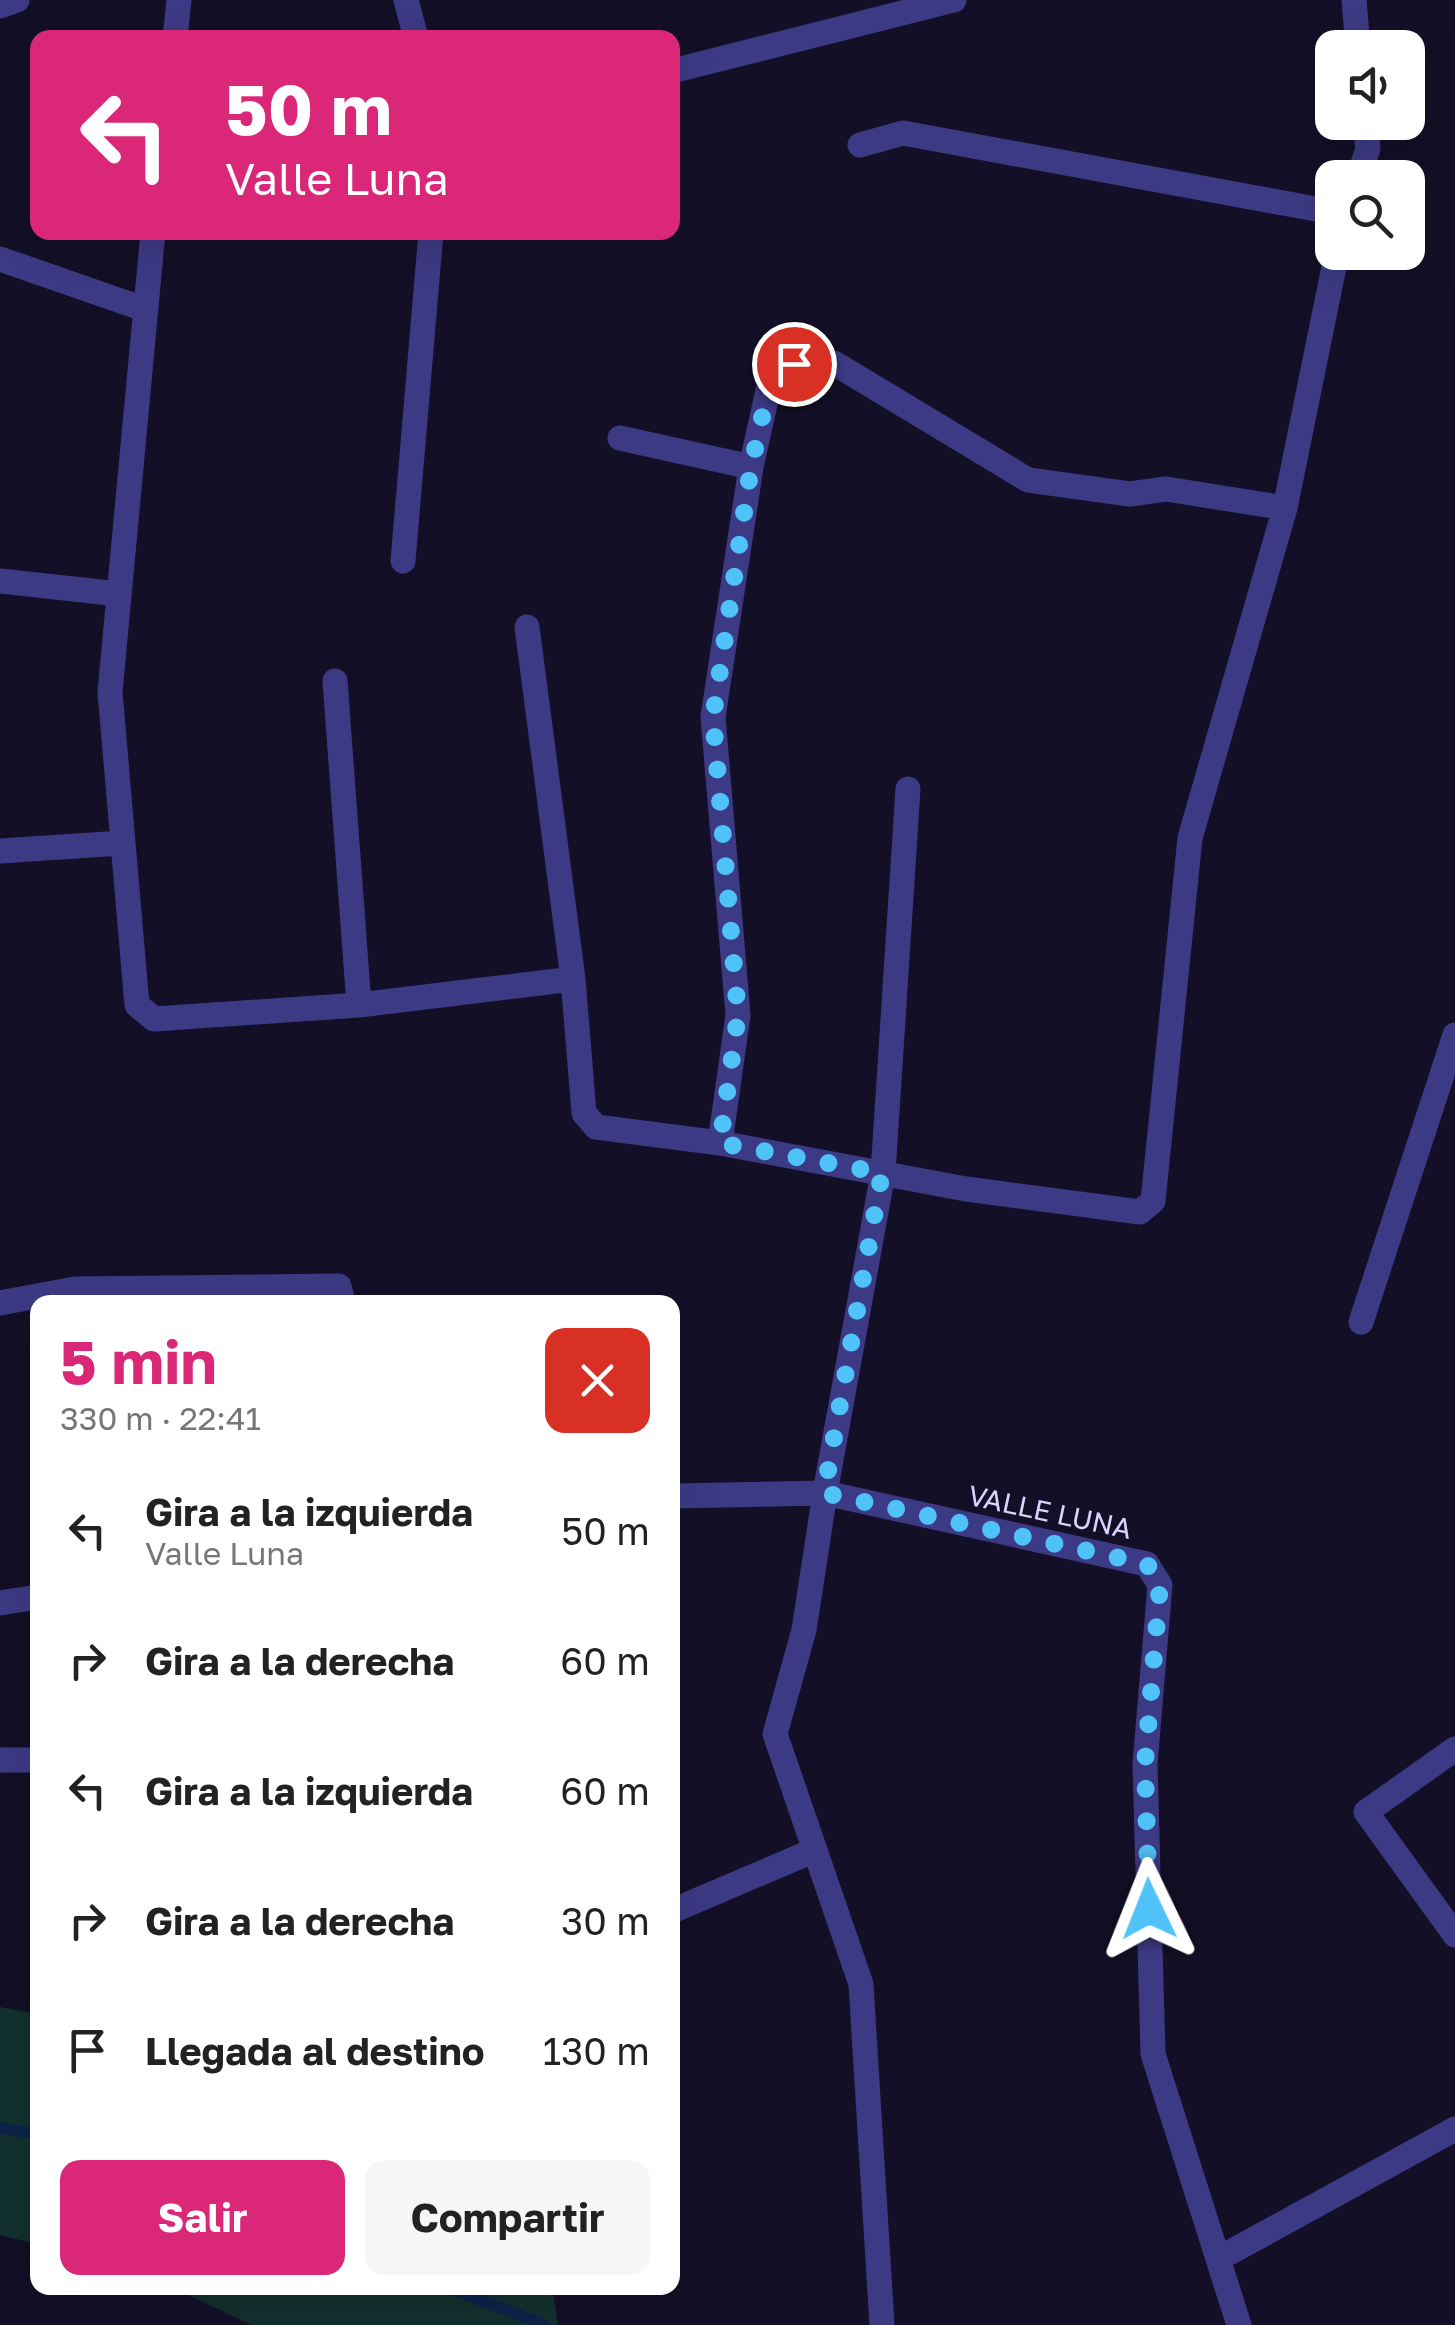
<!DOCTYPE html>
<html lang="es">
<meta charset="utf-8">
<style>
:root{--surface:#fff;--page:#f6f6f6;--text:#222;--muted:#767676;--accent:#db2777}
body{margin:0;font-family:"Golos Text",sans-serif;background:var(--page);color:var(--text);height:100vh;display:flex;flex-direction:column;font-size:38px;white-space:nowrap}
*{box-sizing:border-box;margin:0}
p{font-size:32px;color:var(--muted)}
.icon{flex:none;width:55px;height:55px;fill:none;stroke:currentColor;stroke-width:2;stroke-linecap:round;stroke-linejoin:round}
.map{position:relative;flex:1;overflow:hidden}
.details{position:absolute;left:30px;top:1295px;width:650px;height:1000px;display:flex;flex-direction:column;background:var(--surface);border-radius:20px;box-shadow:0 10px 40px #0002}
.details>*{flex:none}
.guide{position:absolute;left:30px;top:30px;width:650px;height:210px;border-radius:20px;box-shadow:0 10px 40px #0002;background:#db2777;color:#fff;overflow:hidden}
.buttons{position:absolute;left:1315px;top:30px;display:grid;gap:20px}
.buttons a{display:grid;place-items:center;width:110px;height:110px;border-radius:20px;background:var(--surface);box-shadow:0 10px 40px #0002;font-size:50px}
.pin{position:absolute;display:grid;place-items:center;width:85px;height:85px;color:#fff;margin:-42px;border:5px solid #fff;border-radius:50%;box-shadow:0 2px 10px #0007}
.me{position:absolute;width:110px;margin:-55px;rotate:358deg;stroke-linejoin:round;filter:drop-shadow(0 0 8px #0008)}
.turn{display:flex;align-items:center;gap:35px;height:210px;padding:0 30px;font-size:45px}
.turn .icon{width:130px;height:130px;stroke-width:2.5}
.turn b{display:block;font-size:70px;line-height:85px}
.round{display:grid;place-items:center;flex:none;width:105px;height:105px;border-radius:20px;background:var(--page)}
.headline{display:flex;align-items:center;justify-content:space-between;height:170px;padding:0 30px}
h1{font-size:60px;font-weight:700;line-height:75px;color:var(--accent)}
.cta{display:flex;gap:20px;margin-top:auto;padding:20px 30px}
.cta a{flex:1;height:115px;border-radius:20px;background:var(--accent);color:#fff;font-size:40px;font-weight:700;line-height:115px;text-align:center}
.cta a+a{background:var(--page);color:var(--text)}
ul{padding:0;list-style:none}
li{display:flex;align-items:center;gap:30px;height:130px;padding:0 30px}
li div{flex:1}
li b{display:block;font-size:38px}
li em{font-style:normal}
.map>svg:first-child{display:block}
.green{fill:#12302f}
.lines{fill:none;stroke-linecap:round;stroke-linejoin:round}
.stream{stroke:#0c2248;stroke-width:11}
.street{stroke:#3d3a85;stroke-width:25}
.route{stroke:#4fc3f7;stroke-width:18;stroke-dasharray:0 32.4}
.labels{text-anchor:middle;stroke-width:9;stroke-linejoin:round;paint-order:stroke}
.street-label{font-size:28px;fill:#d9d4ff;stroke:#130f26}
</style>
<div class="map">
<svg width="1455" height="2325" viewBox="0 0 1455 2325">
<rect width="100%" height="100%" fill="#130f26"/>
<path class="green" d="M0,2007L37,2014V2244L0,2235Z
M174,2288H545L553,2293L558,2325H251Z"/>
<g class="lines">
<path class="stream" d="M0,2128L38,2134
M449,2288L545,2325"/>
<path class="street" d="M406,0L416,38
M1354,0L1358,48
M0,6L17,0
M175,38L179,0
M672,71L954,0
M860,145L903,133L1332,212
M1358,178L1368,149L1365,122
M153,232L110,692L137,1005L154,1019L359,1005L573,979
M0,259L144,309
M620,438L751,467
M403,561L431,232
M0,581L119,594
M527,627L573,979L584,1113L596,1127L720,1143L966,1189L1140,1212L1153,1201L1190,838L1285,508L1337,252
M335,681L359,1005
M0,851L122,843
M720,1143L738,1015L713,717L751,467L769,386L794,364L834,363L1028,480L1130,494L1166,489L1285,508
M0,1303L75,1289L339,1286L343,1302
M1361,1322L1455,1035
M672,1496L825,1493L1147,1564L1160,1585L1145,1764L1153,2054L1239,2325
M0,1603L38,1597
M1455,1749L1366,1812L1455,1935
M0,1760H38
M672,1911L815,1850
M1218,2259L1455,2129
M882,2325L861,1984L775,1734L804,1630L825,1493L883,1173L908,789"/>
</g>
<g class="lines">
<path class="route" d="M794,364L770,386L763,413L751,467L713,717L738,1015L720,1143L882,1173L824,1493L1147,1564L1160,1585L1145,1764L1149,1909"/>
</g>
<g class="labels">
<g class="street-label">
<text transform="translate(1050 1512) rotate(12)" y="10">VALLE LUNA</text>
</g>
</g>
</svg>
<div class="buttons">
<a><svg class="icon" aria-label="sound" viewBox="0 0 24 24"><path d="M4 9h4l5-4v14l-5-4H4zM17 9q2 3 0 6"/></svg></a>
<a><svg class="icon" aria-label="search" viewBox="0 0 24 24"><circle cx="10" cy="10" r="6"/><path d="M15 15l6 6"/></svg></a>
</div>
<div class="pin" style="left:794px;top:364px;background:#d93025"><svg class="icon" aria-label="arrive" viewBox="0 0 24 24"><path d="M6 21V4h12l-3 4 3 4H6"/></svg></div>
<svg class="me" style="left:1149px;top:1909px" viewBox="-20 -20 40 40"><path d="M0-17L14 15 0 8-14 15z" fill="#4fc3f7" stroke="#fff" stroke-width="4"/></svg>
<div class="guide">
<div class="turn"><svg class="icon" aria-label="left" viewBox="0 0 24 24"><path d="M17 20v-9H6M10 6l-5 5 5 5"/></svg><div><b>50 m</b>Valle Luna</div></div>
</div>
<section class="details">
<div class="headline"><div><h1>5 min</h1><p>330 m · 22:41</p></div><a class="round" style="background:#d93025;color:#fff"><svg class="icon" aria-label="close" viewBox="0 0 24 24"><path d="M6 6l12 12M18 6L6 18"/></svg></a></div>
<ul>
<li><svg class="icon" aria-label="left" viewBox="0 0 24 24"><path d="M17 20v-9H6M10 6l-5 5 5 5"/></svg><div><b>Gira a la izquierda</b><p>Valle Luna</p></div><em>50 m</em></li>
<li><svg class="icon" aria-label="right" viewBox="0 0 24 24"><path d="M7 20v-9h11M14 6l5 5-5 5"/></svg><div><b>Gira a la derecha</b></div><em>60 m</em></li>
<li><svg class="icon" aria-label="left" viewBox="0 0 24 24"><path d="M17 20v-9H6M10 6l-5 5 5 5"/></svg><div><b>Gira a la izquierda</b></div><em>60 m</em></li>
<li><svg class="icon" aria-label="right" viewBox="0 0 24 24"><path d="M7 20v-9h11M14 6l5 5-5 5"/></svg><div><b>Gira a la derecha</b></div><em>30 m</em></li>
<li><svg class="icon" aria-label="arrive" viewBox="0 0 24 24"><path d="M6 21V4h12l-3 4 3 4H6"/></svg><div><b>Llegada al destino</b></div><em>130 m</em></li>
</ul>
<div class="cta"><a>Salir</a><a>Compartir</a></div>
</section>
</div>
